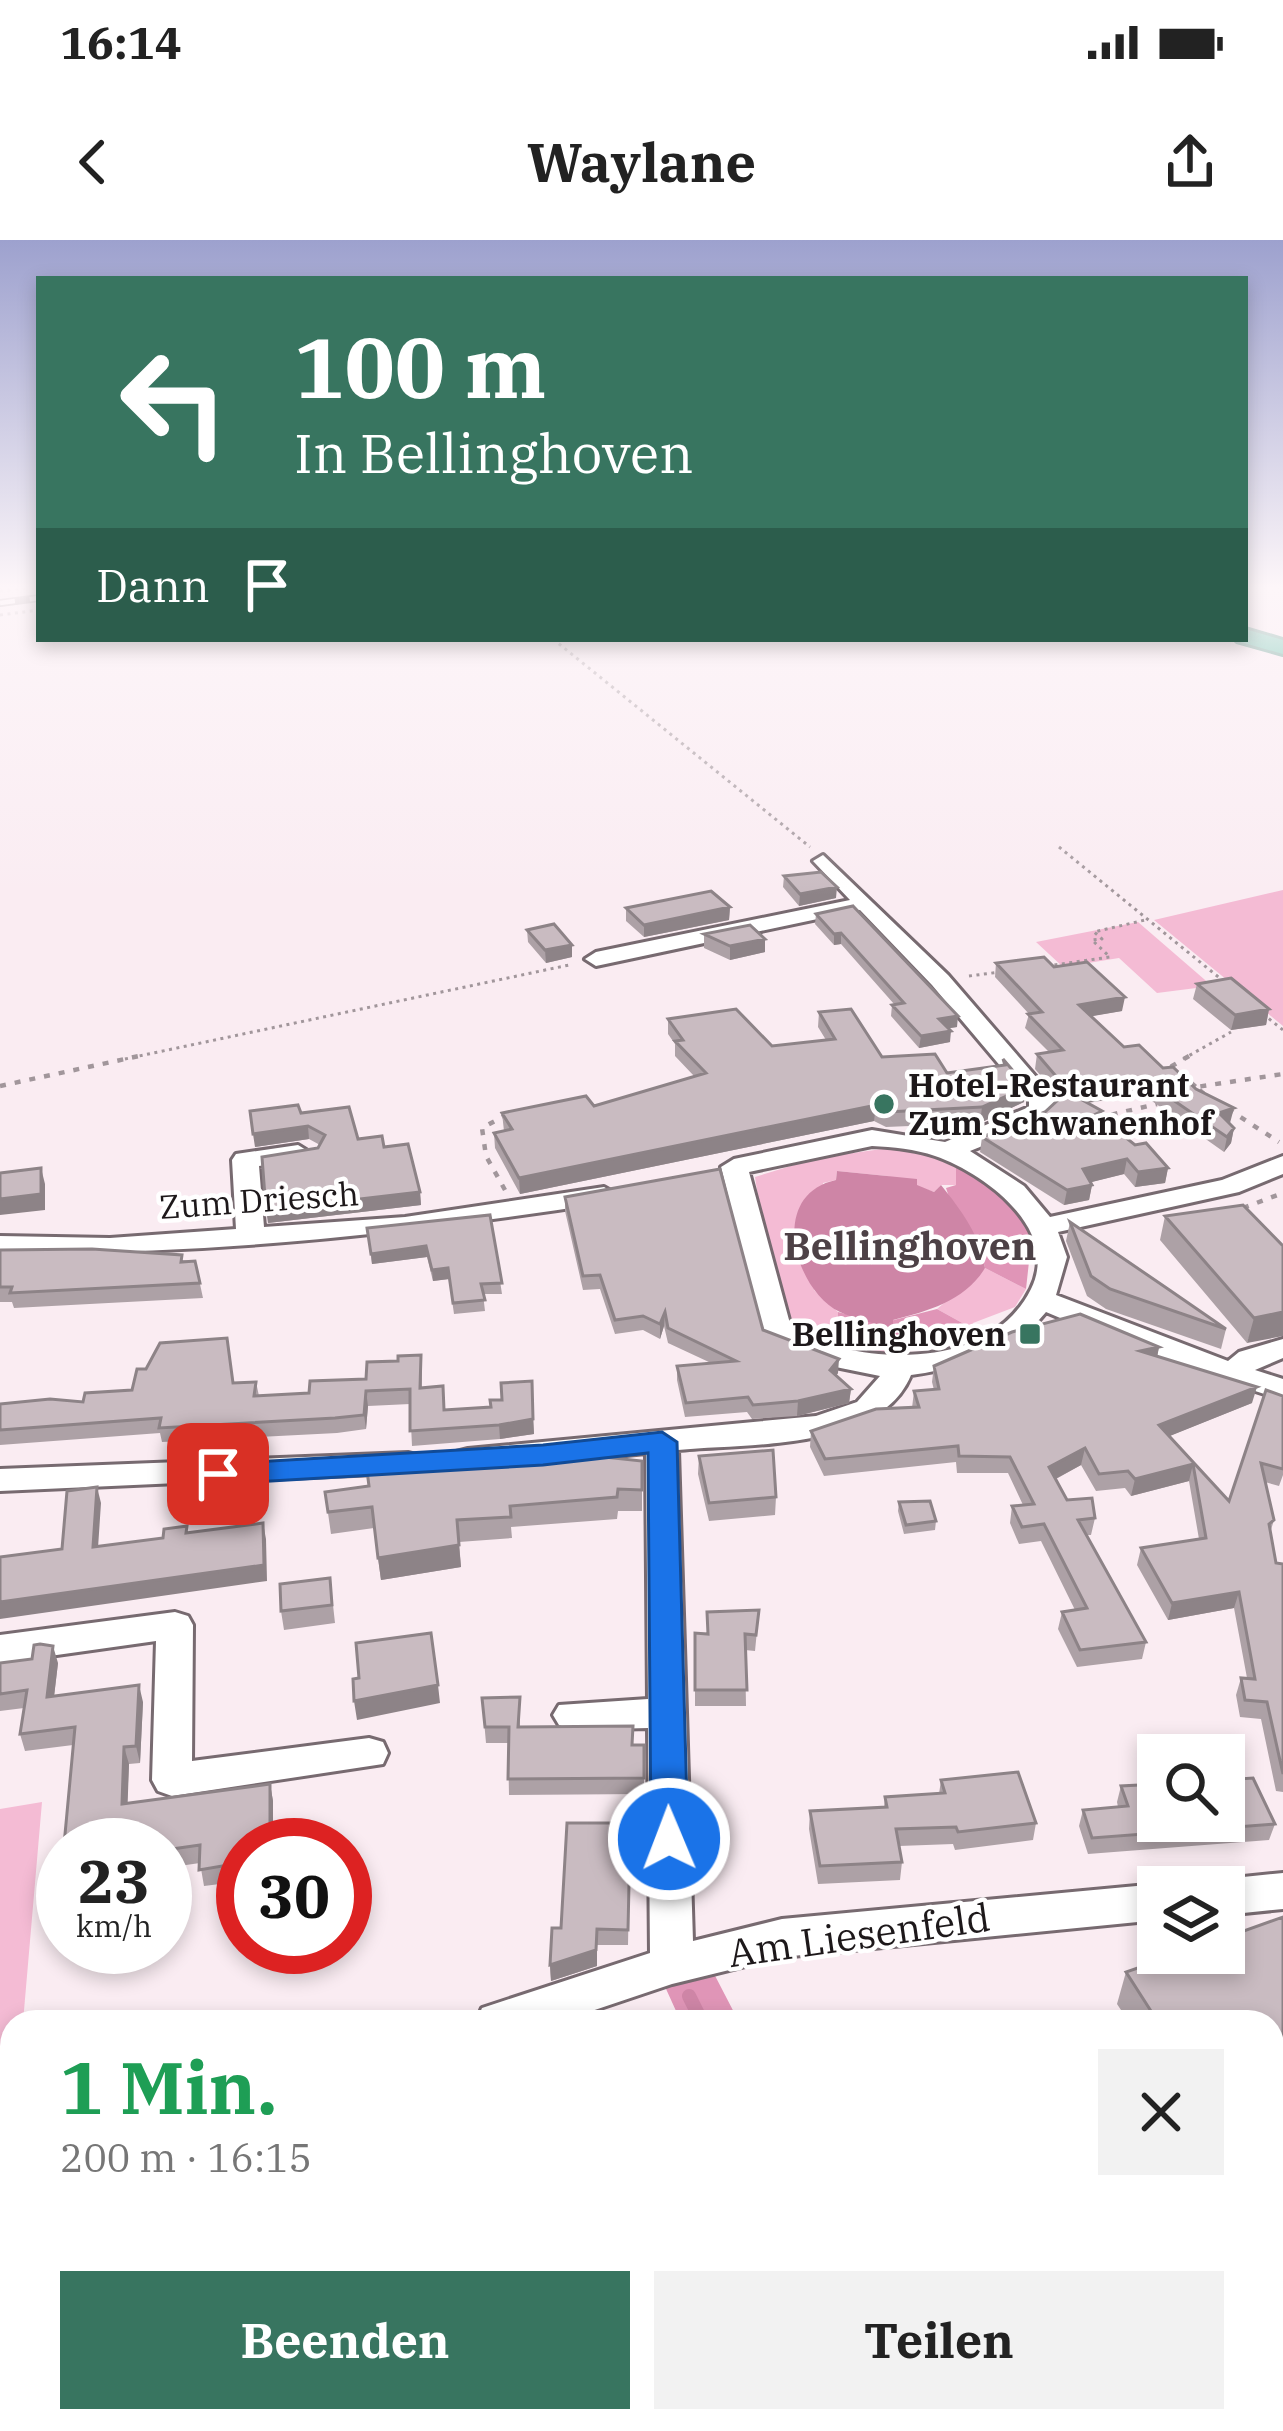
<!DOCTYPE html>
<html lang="de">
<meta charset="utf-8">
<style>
:root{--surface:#fff;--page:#f2f2f2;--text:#222;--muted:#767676;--accent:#387560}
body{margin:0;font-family:"IBM Plex Serif",serif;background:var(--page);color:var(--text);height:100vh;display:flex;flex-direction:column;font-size:45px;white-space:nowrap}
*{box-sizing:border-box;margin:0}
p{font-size:39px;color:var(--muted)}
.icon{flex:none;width:66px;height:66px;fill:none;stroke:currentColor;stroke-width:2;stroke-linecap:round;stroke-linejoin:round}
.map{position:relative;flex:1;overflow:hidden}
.details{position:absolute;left:0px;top:1770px;width:1284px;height:423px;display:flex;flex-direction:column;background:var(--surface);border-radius:36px 36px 0 0;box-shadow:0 6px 18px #0003}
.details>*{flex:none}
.hud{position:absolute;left:36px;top:36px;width:1212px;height:366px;border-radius:0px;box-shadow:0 6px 18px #0003;background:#387560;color:#fff;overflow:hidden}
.buttons{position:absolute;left:1137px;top:1494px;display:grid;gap:24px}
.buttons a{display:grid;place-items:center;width:108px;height:108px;border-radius:0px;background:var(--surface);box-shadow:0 6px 18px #0003;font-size:60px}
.speed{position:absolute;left:36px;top:1578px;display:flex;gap:24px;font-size:60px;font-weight:700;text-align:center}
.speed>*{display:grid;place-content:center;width:156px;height:156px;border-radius:50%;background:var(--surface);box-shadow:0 6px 18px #0003;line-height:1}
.speed small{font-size:30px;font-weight:400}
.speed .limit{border:18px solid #d22;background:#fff;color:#111}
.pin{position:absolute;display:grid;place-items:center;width:102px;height:102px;color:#fff;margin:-51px;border-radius:24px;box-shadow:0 6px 18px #0006}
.me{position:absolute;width:132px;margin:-66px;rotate:359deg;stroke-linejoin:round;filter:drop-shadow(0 0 9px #0008)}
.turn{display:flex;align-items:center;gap:42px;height:252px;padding:0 60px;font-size:54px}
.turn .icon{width:156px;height:156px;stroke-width:2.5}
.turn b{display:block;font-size:84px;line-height:102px}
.then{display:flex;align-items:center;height:114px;padding:0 60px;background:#0003;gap:24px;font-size:45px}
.round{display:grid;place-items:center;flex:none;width:126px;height:126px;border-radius:0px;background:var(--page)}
.summary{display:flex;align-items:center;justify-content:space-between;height:204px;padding:0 60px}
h1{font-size:72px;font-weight:700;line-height:90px;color:#1e9e55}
.primary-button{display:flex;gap:24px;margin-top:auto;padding:24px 60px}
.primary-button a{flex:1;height:138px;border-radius:0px;background:var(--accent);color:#fff;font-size:48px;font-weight:700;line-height:138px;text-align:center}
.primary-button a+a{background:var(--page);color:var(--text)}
.status{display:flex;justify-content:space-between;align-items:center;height:84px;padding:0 60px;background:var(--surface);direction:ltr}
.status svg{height:33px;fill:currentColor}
header{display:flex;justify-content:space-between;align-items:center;height:156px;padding:0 60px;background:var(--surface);font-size:54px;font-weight:700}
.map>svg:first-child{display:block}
.green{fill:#f4bbd4}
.forest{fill:#e095b7}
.water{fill:#ce85a6}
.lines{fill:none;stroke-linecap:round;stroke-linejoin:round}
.stream{stroke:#ce85a6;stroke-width:14}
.minor-casing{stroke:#776a70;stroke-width:6}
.highway-casing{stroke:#17765e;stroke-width:6}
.path-far1{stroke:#a1969b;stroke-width:3;stroke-dasharray:3 4.5;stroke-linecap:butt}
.path{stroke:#a1969b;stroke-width:4.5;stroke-dasharray:6 9;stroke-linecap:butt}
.minor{fill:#fff;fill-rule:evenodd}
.highway{fill:#14a983;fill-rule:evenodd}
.rail-casing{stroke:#534c4f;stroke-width:8}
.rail{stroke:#fff;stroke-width:4.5;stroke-dasharray:15;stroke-linecap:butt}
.wall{fill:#ada1a6}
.shaded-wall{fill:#8d8387}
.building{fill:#c9bbc1;stroke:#8d8387;stroke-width:3}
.route{fill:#1a73e8;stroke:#114b97;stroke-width:3}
.poi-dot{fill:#387560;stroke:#fff;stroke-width:4.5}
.labels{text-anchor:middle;stroke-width:9;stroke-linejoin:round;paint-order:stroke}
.poi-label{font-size:33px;font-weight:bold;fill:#1d181a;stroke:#fff;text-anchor:start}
.street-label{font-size:33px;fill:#1d181a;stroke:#fff}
.quarter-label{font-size:39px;font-weight:bold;fill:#4d4146;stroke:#fff}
.near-street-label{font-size:39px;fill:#1d181a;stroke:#fff}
</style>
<div class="status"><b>16:14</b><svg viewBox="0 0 49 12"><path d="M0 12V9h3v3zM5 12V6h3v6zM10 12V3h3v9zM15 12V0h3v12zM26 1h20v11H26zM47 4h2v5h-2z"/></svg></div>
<header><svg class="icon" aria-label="back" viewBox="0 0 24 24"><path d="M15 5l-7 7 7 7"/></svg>Waylane<svg class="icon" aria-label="share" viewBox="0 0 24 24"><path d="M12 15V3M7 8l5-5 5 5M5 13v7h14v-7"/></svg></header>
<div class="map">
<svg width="1283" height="2191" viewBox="0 0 1283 2191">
<rect width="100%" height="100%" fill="#faecf2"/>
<path class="green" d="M1283,650V786L1154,680Z
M1138,682L1212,746L1157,753L1119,718L1063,727L1036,702Z
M896,907L956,922V945H941L934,952L887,936L837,931L836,940L823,943L814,1050L838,1072L836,1105L791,1083L762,983L755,937L817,918Z
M985,1028L1026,1049L1015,1067L973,1083L975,1090L937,1069Z
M42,1562L23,1782H12L11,1922L0,1925V1569Z"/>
<path class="forest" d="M956,922L985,940L1033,985L1026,1049L985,1028C977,983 957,985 946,948L956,945Z
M937,1069L975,1090L896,1114L836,1105L838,1072L882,1083Z
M710,1726L739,1782H681L662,1740Z"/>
<path class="water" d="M837,931L917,939V945L934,952L941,945C961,970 980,995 985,1028C965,1061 928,1071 893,1080V1088C879,1085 854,1079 840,1072C795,1051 767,955 836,940Z"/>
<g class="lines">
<path class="stream" d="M689,1756L702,1782
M906,2181L911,2191"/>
<g class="minor-casing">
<path id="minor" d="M823,615L948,735L1055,859V869L1041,882L970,911L1024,946L1050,977L1222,940L1283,916V934L1239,952L1058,992L1067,1017L1056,1055L1228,1121L1239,1112L1283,1099V1118L1255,1130L1283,1139V1160L1160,1120L1046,1072C1013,1113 961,1128 911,1135C880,1211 749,1203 678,1210L693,1701L782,1679L1158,1644L1166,1647H1158V1680L782,1717L672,1744L559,1782H476L482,1768L650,1713L648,1488L572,1490L559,1485L553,1475L559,1465L648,1459L646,1213L468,1231L456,1228L452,1220L456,1212L468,1209L816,1176L857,1162L880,1136L811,1122L763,1096L721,927L734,919L872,890L945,902L1029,867V860L932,745L860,670L596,726L585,719L596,712L850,660L813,621ZM872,906C893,907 915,909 935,916C984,933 1061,989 1031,1049C990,1132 862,1125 792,1091L749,932Z
M298,905L311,913L307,919L259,926L264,987L405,977L604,947L618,955L604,963C403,994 203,1016 0,1012V996L110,998L236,989L232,920L236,914Z
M408,1213L420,1216L424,1224L420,1232L0,1251V1229Z
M175,1372L188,1376L193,1385L192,1521L369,1498L383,1502L388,1513L383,1524L172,1556L158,1551L152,1540L156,1401L0,1423V1395Z
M1283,1633V1669L1224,1675V1647H1208L1224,1639Z
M12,1917V1963L0,1967V1921Z
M1283,1927V1975L1272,1980V1932Z"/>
</g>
<g class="highway-casing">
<path id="highway" d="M1245,389L1283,400V414L1237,401L1245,399Z"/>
</g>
<path class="path-far1" d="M0,351L26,348
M0,375L39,370
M553,399L810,607
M1059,607L1222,740
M1047,726L1110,717L1092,700L1102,699L1094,692L1145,680
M969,736L1000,732
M1263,774L1283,790
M125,819L569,725
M1183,819L1231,792"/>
<path class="path" d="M1189,816L1172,826L1196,847
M0,846L139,816
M1204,854L1196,847L1283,834
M1228,869L1279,902
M1097,878L1157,864
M505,950L486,916L482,888L506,875
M1243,968L1283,953"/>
<use href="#minor" class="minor"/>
<use href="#highway" class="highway"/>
<g class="rail-casing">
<path id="rail" d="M0,363L39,358"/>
</g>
<use href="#rail" class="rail"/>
</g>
<path class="wall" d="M784,636L836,658L799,666L783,647Z
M730,667L729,680L644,697L626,681V668Z
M816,674L957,787L949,788L950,802L919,808L891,776L892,765L894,764L841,704L834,705L815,684Z
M527,690L572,717L546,723L528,702Z
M704,694L765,699V712L730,720L704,708Z
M996,723L1054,727L1122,771L1091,776L1124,807L1163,828L1230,883L1234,888L1231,903L1224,912L1142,854L1088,863L1101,878L1168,928L1165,943L1135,947L1124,934L1091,942L1092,945L1089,960L1064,965L980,912L982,897L1045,872L1058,860V856L1035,829L1037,814L1049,812L1025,788L1029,774L995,737Z
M1197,744L1269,769L1266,785L1231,790L1193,759Z
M819,772L882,817L947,833L1003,825V819L1024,862L980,883L886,887L874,881L520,954L495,908L494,893L504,891L502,873L594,866L694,836L675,816V804L668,794V779L772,806L826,800L818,787Z
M301,873L358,899L384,907L420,952L421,965L268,983L320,905L309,899L255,907Z
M565,957L763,1090L838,1133L836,1136L851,1149L849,1163L797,1176L752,1179L747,1172L685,1177L677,1140V1126L711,1123L668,1103L664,1086L660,1099L643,1090L615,1094L600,1049L583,1050L565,971Z
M490,975L502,1054H483L485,1071L454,1074L449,1039L433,1041L427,1017L372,1024L367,988Z
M1165,976L1283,1006L1247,1103L1160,1000Z
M1070,982L1226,1089L1221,1109L1106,1069L1087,1056L1066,1001Z
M0,1010L195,1021L203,1058L14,1068L12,1062H0Z
M1159,1107L1157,1116L1252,1163L1169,1196L1229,1261L1283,1156V1235L1279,1246L1265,1242L1274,1280L1270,1293L1276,1323L1283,1324V1552L1276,1551L1261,1479L1240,1477L1236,1455L1241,1438H1247L1234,1368L1168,1380L1137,1325L1141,1308L1199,1299L1189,1241L1131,1256L1125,1248L1096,1251L1081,1225L1056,1239L1067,1260L1095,1278L1091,1295H1086L1146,1402L1142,1419L1077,1427L1058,1389L1062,1372L1075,1370L1041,1301L1019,1304L1010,1283L1012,1266L1023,1265L1008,1233H957L956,1222L824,1236L810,1207L811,1191L912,1168L914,1151L934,1150L932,1142L934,1126Z
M422,1129V1148L445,1170L491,1167L532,1141L534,1194L500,1199L412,1206L410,1164L368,1166L366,1189L337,1193L162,1202L160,1193L0,1205V1164L83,1162L256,1142L259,1156L309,1153L366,1139Z
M699,1216L776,1257L775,1275L709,1281L698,1234Z
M642,1221V1271H618L617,1279L511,1287L512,1298L459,1302L461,1327L381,1340L374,1288L331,1294L325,1252L505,1223Z
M899,1262L936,1281L935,1290L904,1294L898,1271Z
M330,1338L335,1383L284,1390L281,1371Z
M759,1370L755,1411L745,1410L746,1466H695V1393L707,1394V1372Z
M32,1419L58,1423L54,1456L143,1462L140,1523L129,1524L127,1563L270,1544L273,1561L243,1605V1657L232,1659L228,1643L204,1646L200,1623L165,1628V1605L73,1505L25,1511L20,1494L24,1468L0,1471V1423Z
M520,1457V1487L633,1505H644V1554L509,1555L508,1503H486L482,1458Z
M941,1540L1036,1583L1033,1600L955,1610L953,1604L899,1606L902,1622L900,1640L818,1644L809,1589L810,1571L884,1567L885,1557L939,1554Z
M1121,1546L1275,1584L1269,1600L1088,1614L1079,1586L1083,1570L1118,1567L1117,1562Z
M618,1598H630L628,1705H597V1726L551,1741L550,1725Z
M1283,1677V1924L1281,1923L1272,1782H1129L1117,1764L1126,1732Z"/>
<path class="shaded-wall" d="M837,647L836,658L799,666L800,654Z
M730,667L729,680L644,697V685Z
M841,693V704L834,705V694Z
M765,699V712L730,720V706Z
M572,705V717L546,723L545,710Z
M1125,757L1122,771L1076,779L1079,765Z
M1269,769L1266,785L1231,790L1235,775Z
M958,776L957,787L938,790L939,779Z
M951,791L950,802L919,808L921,796Z
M1144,840L1142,854L1066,866L1068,852Z
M1027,847L1024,862L980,883L982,867Z
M876,865L874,881L520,954L519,938Z
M1234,868L1230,883L1219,873Z
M308,886L309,899L255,907L253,894Z
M1234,888L1231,903L1224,912L1227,897Z
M1127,919L1124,934L1080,945L1083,929Z
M41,928L45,944V970L0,975V959Z
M1168,928L1165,943L1135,947L1138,932Z
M1092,945L1089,960L1064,965L1067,950Z
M420,952L421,965L268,983L266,970Z
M426,1006L427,1017L372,1024L371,1014Z
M448,1028L449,1039L433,1041L432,1030Z
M665,1072L664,1086L660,1099V1084Z
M1283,1072V1096L1247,1103L1254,1078Z
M1159,1107L1156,1123L1140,1111Z
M839,1119L838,1133L829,1145L830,1130Z
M1257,1147L1252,1163L1155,1202L1159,1185Z
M851,1149L849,1163L797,1176L798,1161Z
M366,1151L368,1166L366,1189L364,1175Z
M533,1179L534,1194L500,1199L499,1185Z
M1085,1208L1081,1225L1046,1244L1049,1227Z
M1193,1224L1189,1241L1131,1256L1135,1239Z
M97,1247L101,1263L97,1323L93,1307Z
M263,1283L266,1299L267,1341L0,1379V1362Z
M459,1305L461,1327L381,1340L378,1318Z
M1239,1352L1234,1368L1168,1380L1172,1363Z
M53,1406L58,1423L52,1474L47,1457Z
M139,1445L143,1462L140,1523L136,1506Z
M438,1445L440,1463L357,1480L354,1461Z
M124,1507L129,1524L127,1581L122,1564Z
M270,1544L273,1561V1605H270Z
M597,1689V1726L551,1741L550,1725Z
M1283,1902V1919L1272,1931V1908Z"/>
<path class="building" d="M821,632L837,647L800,654L784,636Z
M711,651L730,667L644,685L626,668Z
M853,666L958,776L939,779L951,791L921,796L892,765L904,763L841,693L834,694L816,674Z
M554,684L572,705L545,710L527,690Z
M750,685L765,699L730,706L704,694Z
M1044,717L1054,727L1087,722L1125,757L1079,765L1124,807L1139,805L1163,828L1173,827L1196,849L1234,868L1219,873L1234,888L1227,897L1144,840L1068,852L1102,871L1096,874L1135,905L1146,903L1168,928L1138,932L1127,919L1083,929L1092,945L1067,950L982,897L1045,872L1060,858L1061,842L1037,814L1063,810L1028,774L1042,772L996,723Z
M1231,738L1269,769L1235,775L1197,744Z
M736,769L772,806L835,799L819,772L851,769L882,817L935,814L947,833L1005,825L1003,819L1027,847L982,867L887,872L876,865L519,938L494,893L512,889L502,873L586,856L594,866L706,833L675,801L683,800L668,779Z
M298,865L301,873L349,867L358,899L382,896L384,907L408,904L420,952L266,970L262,917L318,908L325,895L308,886L253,894L250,871Z
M41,928V954L0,959V933Z
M720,929L763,1090L839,1119L830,1130L851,1149L798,1161L753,1165L748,1157L686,1163L677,1126L736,1121L668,1088L665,1072L660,1084L643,1076L615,1080L600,1035L583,1036L565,957Z
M1243,965L1283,1006V1072L1254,1078L1165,976Z
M490,975L502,1043L481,1044L485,1060L453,1063L448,1028L432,1030L426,1006L371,1014L367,988Z
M1070,982L1168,1049L1226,1089L1110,1049L1091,1036Z
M92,1009L182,1015L181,1022L195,1021L200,1043L10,1053L12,1047H0V1010Z
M1080,1074L1159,1107L1140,1111L1257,1147L1159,1185L1229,1261L1266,1150L1283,1156V1229L1261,1223L1274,1280L1269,1284L1276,1323L1283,1324V1534L1267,1462L1245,1460L1241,1438L1255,1439L1239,1352L1172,1363L1141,1308L1206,1298L1193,1224L1135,1239L1128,1231L1099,1234L1085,1208L1049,1227L1067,1260L1092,1258L1095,1278L1078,1280L1146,1402L1080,1410L1062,1372L1087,1368L1044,1284L1022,1287L1012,1266L1034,1264L1010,1217L959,1216L958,1206L825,1219L811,1191L876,1169L919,1167L914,1151L939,1149L934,1126L1012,1092Z
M227,1098L233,1143L256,1142L254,1156L309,1153L310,1141L366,1139L367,1122L398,1121V1116L421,1115L420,1148L443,1146L444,1170L491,1167L490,1160H502L501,1143L532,1141L533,1179L499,1185L410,1191V1149L366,1151L364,1175L335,1178L159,1188L161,1178L0,1190V1164L50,1159L83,1162L85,1153L132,1150L137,1129H146L160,1103Z
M503,1208L505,1223L595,1216L642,1221V1250L618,1249L617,1257L510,1266L511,1277L457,1280L459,1305L378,1318L372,1267L328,1272L325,1252L369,1246L366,1223L410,1220V1216Z
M773,1210L776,1257L709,1263L699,1216Z
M97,1247L93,1307L163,1298L164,1289L187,1286L186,1293L263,1283L264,1325L0,1362V1317L62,1309L67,1251Z
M930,1261L936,1281L906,1285L899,1262Z
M330,1338L332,1365L281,1371L280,1344Z
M759,1370L756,1395L745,1394L747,1450H695V1393L708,1394L707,1372Z
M431,1393L438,1445L354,1461L353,1439L359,1438L356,1403Z
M40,1404L53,1406L47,1457L139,1445L136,1506L124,1507L122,1564L270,1544V1605H243V1640L228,1642V1625L199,1630L200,1605L165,1610V1605H64L75,1487L20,1494L27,1450L0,1454V1423L32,1419L34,1405Z
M520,1457L518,1487L633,1486L632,1505H644V1538L508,1539L509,1487H485L482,1458Z
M1018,1532L1036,1583L958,1592L956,1587L896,1589L902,1622L820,1626L810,1571L887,1567L885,1557L945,1553L941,1540Z
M1253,1538L1275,1584L1092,1598L1083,1570L1128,1566L1121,1546L1158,1544V1581H1224V1540Z
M567,1583H619L618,1598H630L628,1690L597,1689L596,1710L550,1725L552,1688H561Z
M1283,1677V1902L1272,1908V1782H1158L1126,1732L1181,1713H1224V1698Z"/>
<linearGradient id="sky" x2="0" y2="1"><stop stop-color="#9da1ce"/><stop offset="0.53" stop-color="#fdf6f9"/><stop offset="1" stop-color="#fdf6f9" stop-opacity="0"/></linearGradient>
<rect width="1283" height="655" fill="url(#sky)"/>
<path class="route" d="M662,1192L677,1202L688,1599L682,1610L669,1614L656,1610L651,1599L648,1213L543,1225L218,1244L203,1234L218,1224L543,1205Z"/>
<g class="poi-dot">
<circle cx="884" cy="864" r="12"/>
<rect x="1018" y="1082" width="24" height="24" rx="6"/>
</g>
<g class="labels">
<g class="poi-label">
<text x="908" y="857">Hotel-Restaurant<tspan x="908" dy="38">Zum Schwanenhof</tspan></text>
<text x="1006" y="1106" text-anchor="end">Bellinghoven</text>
</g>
<g class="street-label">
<text transform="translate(259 960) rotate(-4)" y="12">Zum Driesch</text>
</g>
<g class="quarter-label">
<text x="910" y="1020">Bellinghoven</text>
</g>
<g class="near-street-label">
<text transform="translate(859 1695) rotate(-8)" y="14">Am Liesenfeld</text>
</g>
</g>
</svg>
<div class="buttons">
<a><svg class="icon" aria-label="search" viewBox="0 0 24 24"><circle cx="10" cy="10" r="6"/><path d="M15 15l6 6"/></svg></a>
<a><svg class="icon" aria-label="layers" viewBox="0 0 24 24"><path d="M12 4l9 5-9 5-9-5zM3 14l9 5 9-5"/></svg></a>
</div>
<div class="speed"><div>23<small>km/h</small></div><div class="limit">30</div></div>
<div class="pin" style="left:218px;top:1234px;background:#d93025"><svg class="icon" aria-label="arrive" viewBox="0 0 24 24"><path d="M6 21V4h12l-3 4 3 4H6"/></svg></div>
<svg class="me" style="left:669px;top:1599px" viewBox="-20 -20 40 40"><circle r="17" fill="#1a73e8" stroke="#fff" stroke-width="3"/><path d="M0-11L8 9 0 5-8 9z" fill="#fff"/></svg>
<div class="hud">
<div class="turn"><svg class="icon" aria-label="left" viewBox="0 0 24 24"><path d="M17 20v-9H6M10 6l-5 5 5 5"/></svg><div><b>100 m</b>In Bellinghoven</div></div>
<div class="then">Dann<svg class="icon" aria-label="arrive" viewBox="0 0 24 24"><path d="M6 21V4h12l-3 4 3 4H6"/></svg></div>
</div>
<section class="details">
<div class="summary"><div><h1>1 Min.</h1><p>200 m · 16:15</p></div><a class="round"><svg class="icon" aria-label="close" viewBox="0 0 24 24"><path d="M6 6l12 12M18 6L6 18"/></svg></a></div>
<div class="primary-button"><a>Beenden</a><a>Teilen</a></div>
</section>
</div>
